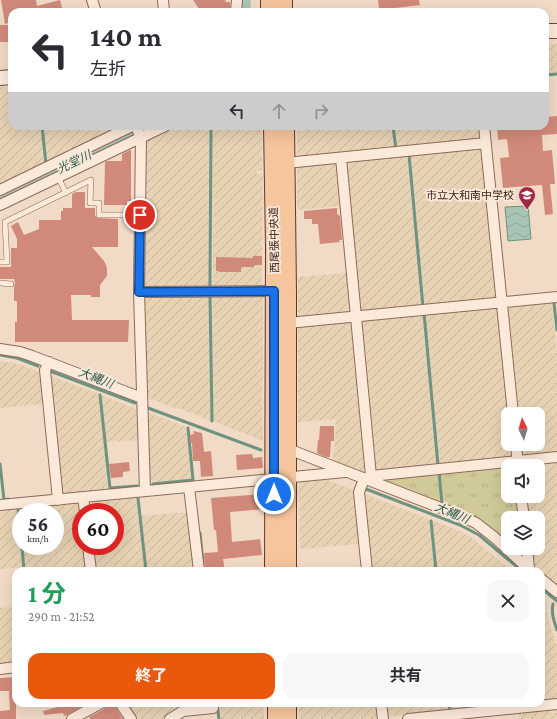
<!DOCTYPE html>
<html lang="ja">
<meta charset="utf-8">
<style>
:root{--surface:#fff;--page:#f7f7f7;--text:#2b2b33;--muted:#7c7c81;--accent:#ea580c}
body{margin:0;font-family:"Crimson Pro","Noto Sans JP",serif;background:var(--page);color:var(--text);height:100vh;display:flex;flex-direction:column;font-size:15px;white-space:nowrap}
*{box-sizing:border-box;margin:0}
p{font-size:13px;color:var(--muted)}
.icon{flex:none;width:22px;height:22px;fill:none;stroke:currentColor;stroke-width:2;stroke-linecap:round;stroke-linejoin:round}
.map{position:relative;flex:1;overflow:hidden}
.drawer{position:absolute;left:12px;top:567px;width:533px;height:140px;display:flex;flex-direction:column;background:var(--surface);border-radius:12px;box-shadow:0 4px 16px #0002}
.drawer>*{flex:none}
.hud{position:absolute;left:8px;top:8px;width:541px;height:122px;border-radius:12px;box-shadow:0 4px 16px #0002;background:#fff;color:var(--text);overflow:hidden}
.needle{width:26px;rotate:355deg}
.fabs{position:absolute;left:501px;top:407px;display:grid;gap:8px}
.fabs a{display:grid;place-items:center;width:44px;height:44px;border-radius:8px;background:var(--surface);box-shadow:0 4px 16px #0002;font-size:20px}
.speed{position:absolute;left:12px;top:503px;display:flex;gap:8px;font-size:20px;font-weight:700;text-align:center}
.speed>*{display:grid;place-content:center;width:52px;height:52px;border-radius:50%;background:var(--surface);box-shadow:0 4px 16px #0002;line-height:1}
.speed small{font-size:10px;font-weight:400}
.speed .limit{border:6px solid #d22;background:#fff;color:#111}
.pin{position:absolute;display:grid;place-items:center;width:34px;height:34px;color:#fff;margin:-17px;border:2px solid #fff;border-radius:50%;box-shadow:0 1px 4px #0007}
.me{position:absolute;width:44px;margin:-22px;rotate:0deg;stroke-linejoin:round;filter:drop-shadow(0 0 3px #0008)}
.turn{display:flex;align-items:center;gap:14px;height:84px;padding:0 16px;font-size:18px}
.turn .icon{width:52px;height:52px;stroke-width:2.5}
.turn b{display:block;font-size:28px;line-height:34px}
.lanes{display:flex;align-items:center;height:38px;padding:0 16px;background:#0003;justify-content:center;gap:20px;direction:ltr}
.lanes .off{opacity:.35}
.round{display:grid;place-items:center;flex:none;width:42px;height:42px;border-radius:12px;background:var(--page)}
.overview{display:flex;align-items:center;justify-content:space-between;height:68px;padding:0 16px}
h1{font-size:24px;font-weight:700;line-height:30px;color:#1e9e55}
.primary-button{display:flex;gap:8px;margin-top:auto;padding:8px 16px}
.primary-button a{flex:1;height:46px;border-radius:12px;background:var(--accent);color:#fff;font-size:16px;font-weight:700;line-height:46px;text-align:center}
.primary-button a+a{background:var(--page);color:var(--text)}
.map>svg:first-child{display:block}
.farmland{fill:url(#farmland-furrows)}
.grass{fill:url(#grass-tufts)}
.water{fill:url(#water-waves);stroke:#6e9381}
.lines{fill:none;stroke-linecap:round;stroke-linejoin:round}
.stream{stroke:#6e9381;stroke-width:3}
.river{stroke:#a8c4b5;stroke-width:17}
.building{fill:#d18a7a}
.lane-casing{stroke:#8e6a5a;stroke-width:6}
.street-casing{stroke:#8e6a5a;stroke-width:12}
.secondary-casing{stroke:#6f4b3e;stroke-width:16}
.primary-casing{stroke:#5b392f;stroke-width:18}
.lane{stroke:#fbe9da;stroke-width:5}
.street{stroke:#fbe9da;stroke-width:10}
.secondary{stroke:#fbe9da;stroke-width:14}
.primary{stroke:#f5c59d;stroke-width:16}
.route-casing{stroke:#114b97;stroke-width:10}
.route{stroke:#1a73e8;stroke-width:7}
.labels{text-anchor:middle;stroke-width:4;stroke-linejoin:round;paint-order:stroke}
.poi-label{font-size:11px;fill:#3d271f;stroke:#f8e6d6;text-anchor:end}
.street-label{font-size:11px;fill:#3d271f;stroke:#f8e6d6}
.water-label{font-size:12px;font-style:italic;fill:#2e5d4f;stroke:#f8e6d6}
</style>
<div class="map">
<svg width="557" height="719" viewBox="0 0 557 719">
<defs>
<pattern id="farmland-furrows" width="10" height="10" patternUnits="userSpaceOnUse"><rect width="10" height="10" fill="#e7d2b3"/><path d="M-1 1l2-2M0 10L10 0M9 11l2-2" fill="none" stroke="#c7b49a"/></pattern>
<pattern id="grass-tufts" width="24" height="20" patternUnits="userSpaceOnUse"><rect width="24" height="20" fill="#d0ca99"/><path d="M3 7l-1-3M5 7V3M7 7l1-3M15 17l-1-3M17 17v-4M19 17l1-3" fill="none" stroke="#b4ae83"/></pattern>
<pattern id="water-waves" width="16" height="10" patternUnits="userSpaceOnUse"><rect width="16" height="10" fill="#a8c4b5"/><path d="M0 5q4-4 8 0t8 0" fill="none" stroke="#92a89b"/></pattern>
</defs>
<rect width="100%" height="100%" fill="#f1dac6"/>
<path class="farmland" d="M545,44H557V73L545,74Z
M0,87H12V126H41L44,166L0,188Z
M43,126H127L47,165Z
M169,126H209L210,290H148L145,286V140Z
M212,126H262V170L257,171V174L263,173L262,289L213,290Z
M338,126H392L395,150L297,159V131L338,128Z
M394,126H480L481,141L397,149Z
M482,147L498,299L424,307L410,154Z
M407,154L412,209L414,219L422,306L360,312L344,161Z
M337,161L340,206L297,210V166Z
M346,273L350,313L298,318V277Z
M148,295H209L211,421L179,408L177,409L146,397L145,298Z
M212,295H263V376L262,397L263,441L213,421Z
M552,303L557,353V454L521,458L519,444H538V414H516L505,308Z
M500,306L508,414V444H513L515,459L440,466L425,313Z
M423,314L437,464L374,470L359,323L363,320Z
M350,321L352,323L366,473H364L333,461L336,419L298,422V325Z
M0,361L13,363L25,366L41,373L45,402H42V404L0,408Z
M48,375L99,394L109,489L63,494L59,491Z
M101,395L139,410V440L106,442Z
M148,412L186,427L192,479L150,483L148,482Z
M557,461V587L541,574V571H537L532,567L530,548H538V518H527L524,496H538V466H521V464Z
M324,479L354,490L359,544L300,549L299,482Z
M362,493L429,519L435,571H370Z
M137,497L145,571H97L94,546H115V512H92L91,504L94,501Z
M76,503L81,508V546H84L87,571H25L23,546H55V512H21V530L19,508Z
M17,508L23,567L0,569V510Z
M189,512L195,571H146L140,516Z
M432,520L459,531L471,537L512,571H437Z
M541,594L546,599L548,619L557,646V701L541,702Z
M16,606V665L0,667V608Z
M123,703H209L210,707L167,719H133Z
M220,703H264V719H221Z
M299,703H375L377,719H299Z
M383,703H448V711L385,717Z
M450,703H512V705L450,711Z
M557,707V719H519V713L522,710Z"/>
<path class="grass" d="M508,466V496H518L520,518H508V542C488,524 468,517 444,506L440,472Z
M438,472L442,505L375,479Z"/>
<path class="water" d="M528,206L531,239L508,241L505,207Z"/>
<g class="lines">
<path class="stream" d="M545,75L557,74
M42,126L46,165
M393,126L396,150
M409,155L423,307
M210,286L211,126
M210,295L212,421
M554,303L557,330
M424,313L438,465H436
M0,355L17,358L38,366
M50,371L135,403
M100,395L110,488L137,486
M148,408L261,450
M0,464L4,500L8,499
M439,472L442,503
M153,484L193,480L188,428
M366,489L460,525L479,535L522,571
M138,498L146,571
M18,509L21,541
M431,521L436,571
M198,532V533H200L203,563
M22,546L24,571
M541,588L557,601
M553,604C551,613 554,621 557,630
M217,703L219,719
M449,703L450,711"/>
<path class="river" d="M242,12V0
M0,198L147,126"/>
</g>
<path class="building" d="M1,0H36L37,6L60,0L63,11L59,12H12V22L5,24Z
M193,0H225L226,2H230V12H201Z
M378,0H419L420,5L379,10Z
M0,25H10V42H0Z
M557,116V134L542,135L543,151L552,150L555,184H550L553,214L545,215L542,185L503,188L500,158L509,157L507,139L498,140L497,126H545V117Z
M130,150H131V201H127V205H104L105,162L107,161H122V154Z
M76,192H85V208H95V215L97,218L118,219V247H92L104,261L106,265L107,269V276L103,281L100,285V297H91V295H71L72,320H129L128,342H15V322H17V301H14V287L15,283L14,279H0V267H11V248H17V239L11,226L18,222L24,235L39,229V220H61V211H63V208H72V194Z
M337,208V214L340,216L342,240H339L340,242L320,244L318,224H312V219H304V211Z
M253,256H262V265H254V267H241V272H219V271H216V257L253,258Z
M320,426H334V441H331L330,457H326L317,453L318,440H319Z
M193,431L202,433L204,452L211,451L213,476L201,477L200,461H193L192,443H190V435L194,434Z
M252,454L253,458L262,457L263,468L237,470L236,455Z
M129,462L130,471L123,472V477L111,478L109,464Z
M262,494L264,509L230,512L232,542L260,539L262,555L223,559L225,571H205L204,553L218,552L216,530H214L211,498Z
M16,677V719H0V711L10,710L9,691H0V678Z
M72,703H82L83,706L67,715L64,716L63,713L44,715L43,711Z
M111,703H114L115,707L123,719H90L89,717L104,709L107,705Z"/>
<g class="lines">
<g class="lane-casing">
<path id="lane" d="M58,177L66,193
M0,262H7L5,222L91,180L90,203H99V215H140
M0,283L11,284"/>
</g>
<g class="street-casing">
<path id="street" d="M92,0L96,12
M163,0L164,12
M236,12L237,0
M136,126L141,138L139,292L145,491
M484,126L513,414
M341,158L371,476L364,479L359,492L367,571
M286,163L486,143
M0,190L132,126
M0,205L165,126
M139,292L274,291
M288,323L557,297
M0,349L20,352L32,356L142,398
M49,362L45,370L58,500
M516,444L518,466
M288,449L459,515L476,523L494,537L531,571
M371,476L557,457
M189,487L199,571
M521,496L524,518
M83,497L85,512
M0,505L345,472
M88,546L91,571
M527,548L529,568
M541,579L557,592
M0,669L16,667
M120,703L131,719
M381,703L383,719
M72,719L101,703
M170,719L183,711L213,708
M408,719L557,704"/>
</g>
<g class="secondary-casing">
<path id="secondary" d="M545,31H557
M0,78L12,77"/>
</g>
<g class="primary-casing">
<path id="primary" d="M269,0V12
M284,0V12
M272,126L274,246L273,571
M286,126L288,291V571
M276,703V719
M288,719V703"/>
</g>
<use href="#lane" class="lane"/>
<use href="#street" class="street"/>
<use href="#secondary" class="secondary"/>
<use href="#primary" class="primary"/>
</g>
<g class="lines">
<g class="route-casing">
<path id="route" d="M140,215L139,292L274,291V494"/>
</g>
<use href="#route" class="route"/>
</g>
<defs>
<g id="school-pin" transform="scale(0.9)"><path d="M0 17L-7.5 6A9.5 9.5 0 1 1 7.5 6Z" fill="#a02744" stroke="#f8e6d6"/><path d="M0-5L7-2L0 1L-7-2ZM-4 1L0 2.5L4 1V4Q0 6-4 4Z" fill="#fff"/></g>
</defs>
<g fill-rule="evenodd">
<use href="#school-pin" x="527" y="195"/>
</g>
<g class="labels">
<g class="poi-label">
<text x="514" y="199">市立大和南中学校</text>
</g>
<g class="street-label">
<text transform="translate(274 240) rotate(-91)" y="4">西尾張中央道</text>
</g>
<g class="water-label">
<text transform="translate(74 162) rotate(-26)" y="4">光堂川</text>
<text transform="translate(96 378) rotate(21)" y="4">大縄川</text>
<text transform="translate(452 513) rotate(23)" y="4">大縄川</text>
</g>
</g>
</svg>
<div class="fabs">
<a><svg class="needle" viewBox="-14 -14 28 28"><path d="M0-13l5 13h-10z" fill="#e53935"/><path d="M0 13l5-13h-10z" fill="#7c7c81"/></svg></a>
<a><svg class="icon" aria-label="sound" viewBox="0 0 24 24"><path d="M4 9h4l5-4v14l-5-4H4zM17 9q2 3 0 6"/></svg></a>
<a><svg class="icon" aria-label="layers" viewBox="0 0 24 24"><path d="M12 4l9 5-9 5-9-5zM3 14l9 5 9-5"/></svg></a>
</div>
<div class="speed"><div>56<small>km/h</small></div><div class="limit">60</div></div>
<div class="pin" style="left:140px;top:215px;background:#d93025"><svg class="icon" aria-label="arrive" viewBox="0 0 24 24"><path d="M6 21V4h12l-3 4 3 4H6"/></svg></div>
<svg class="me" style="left:274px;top:494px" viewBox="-20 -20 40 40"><circle r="17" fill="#1a73e8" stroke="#fff" stroke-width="3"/><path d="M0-11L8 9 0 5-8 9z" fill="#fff"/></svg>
<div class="hud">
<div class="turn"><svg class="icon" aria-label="left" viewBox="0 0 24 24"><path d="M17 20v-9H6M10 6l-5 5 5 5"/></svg><div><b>140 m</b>左折</div></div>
<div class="lanes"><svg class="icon" aria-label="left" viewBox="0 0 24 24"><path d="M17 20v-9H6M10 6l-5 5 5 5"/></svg><svg class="icon off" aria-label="ahead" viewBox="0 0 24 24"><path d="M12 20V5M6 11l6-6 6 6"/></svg><svg class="icon off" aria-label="right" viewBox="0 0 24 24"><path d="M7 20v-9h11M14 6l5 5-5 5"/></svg></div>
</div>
<section class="drawer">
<div class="overview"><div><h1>1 分</h1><p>290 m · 21:52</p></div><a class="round"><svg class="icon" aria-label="close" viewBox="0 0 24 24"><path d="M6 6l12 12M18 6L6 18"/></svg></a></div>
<div class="primary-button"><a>終了</a><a>共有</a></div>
</section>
</div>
